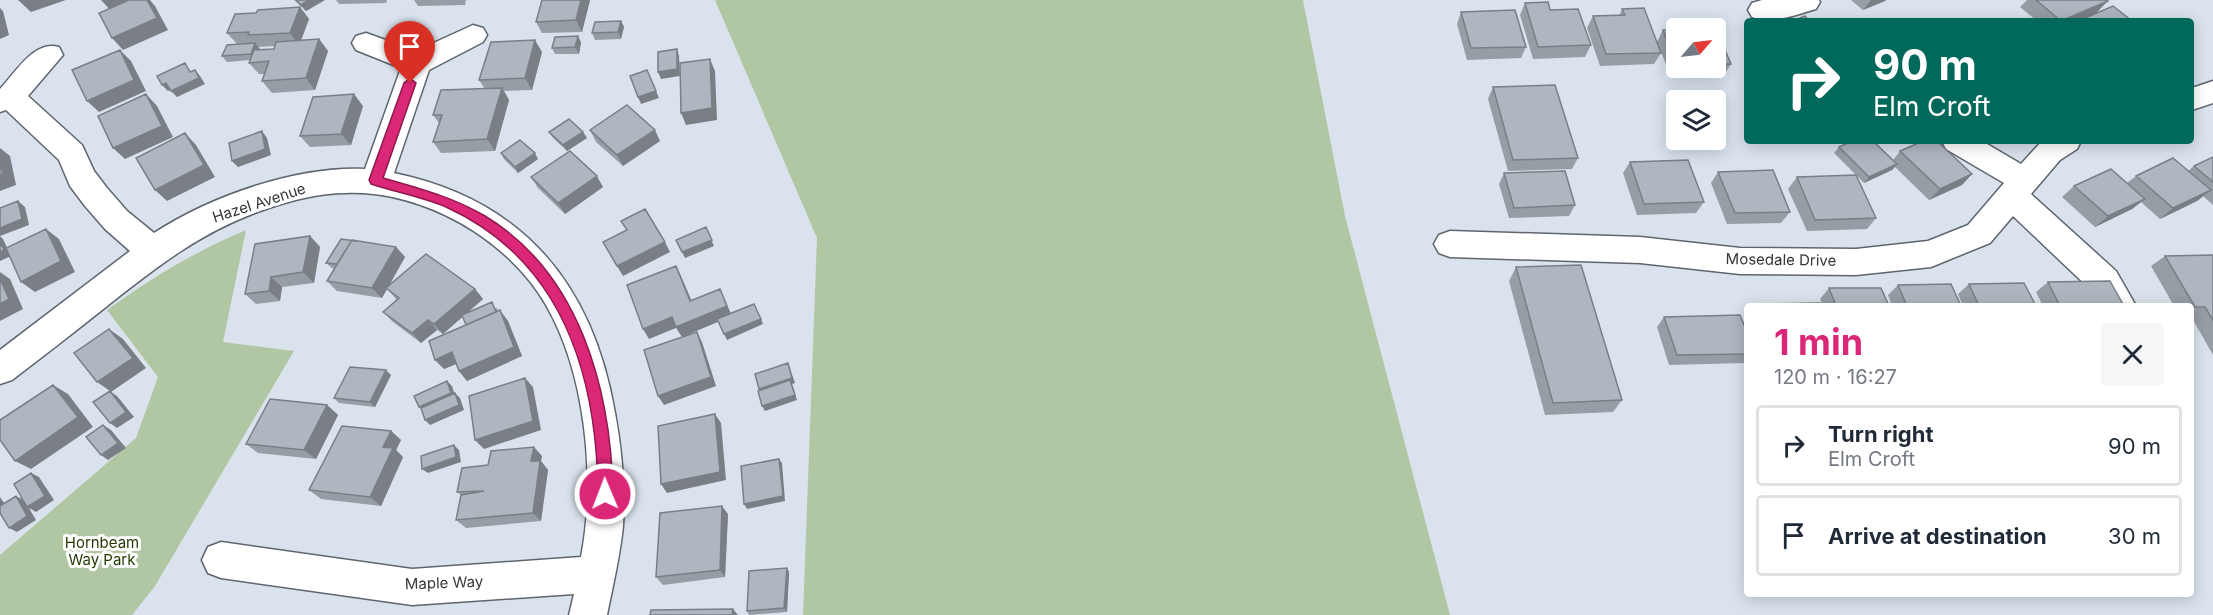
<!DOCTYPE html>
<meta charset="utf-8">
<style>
:root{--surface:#fff;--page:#f6f6f7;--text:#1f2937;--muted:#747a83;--line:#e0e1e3;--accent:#db2777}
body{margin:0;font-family:Inter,sans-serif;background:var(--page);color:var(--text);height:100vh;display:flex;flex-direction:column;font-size:22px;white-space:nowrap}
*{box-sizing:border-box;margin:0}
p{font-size:20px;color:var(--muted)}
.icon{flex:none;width:33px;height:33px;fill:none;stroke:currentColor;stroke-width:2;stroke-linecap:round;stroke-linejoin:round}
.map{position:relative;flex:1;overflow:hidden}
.drawer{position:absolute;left:1744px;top:303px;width:450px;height:294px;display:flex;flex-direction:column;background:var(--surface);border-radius:6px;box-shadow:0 3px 15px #0003}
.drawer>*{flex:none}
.banner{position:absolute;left:1744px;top:18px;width:450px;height:126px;border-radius:6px;box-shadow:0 3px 15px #0003;background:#00695c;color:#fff;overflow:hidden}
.needle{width:39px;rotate:62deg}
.fabs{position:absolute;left:1666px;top:18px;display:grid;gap:12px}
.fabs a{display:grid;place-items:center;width:60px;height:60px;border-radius:6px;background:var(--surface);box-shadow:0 3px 15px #0003;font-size:30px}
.pin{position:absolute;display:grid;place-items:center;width:51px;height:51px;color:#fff;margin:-62px -26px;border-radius:50% 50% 50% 0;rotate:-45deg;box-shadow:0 0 6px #0007}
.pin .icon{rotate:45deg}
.me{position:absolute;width:66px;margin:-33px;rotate:359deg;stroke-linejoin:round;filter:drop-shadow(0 0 4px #0008)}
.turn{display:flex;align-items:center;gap:21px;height:126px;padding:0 30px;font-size:27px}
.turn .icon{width:78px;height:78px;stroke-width:2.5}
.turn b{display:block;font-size:42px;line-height:51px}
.round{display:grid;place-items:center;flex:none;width:63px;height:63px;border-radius:6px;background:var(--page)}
.headline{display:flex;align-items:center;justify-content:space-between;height:102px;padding:0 30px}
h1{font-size:36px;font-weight:700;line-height:45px;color:var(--accent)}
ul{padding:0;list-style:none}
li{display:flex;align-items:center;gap:18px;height:81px;margin:0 12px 9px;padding:0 18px;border:3px solid var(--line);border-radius:6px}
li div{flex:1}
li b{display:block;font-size:22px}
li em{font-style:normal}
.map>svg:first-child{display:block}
.green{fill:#b1c6a3}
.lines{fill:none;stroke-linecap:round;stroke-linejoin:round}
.minor-casing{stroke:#5e656e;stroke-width:3}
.minor{fill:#fff;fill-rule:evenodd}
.wall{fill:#969da5;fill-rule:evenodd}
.shaded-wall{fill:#7a7f86}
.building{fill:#aeb6c0;stroke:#7a7f86;stroke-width:1.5}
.route{fill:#db2777;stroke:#8e194d;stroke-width:1.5}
.labels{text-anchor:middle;stroke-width:6;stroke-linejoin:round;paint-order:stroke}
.street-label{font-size:15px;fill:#33363a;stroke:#fff}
.park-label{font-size:15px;fill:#1e3a00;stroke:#fff}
</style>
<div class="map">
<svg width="2213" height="615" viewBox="0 0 2213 615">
<rect width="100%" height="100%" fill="#dae3ed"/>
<path class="green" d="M715,0H1303L1345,216L1450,615H803L817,238Z
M246,230L223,342L294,351L155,586L132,615H0V555L136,438L158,377L107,310C153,277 194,252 246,230Z"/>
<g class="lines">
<g class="minor-casing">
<path id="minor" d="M1762,0H1819L1820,2L1816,9C1795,15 1774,24 1752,17L1748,10L1752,3Z
M473,25L483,28L487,35L483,42L429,70L394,173C524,200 593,285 615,413C622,450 625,488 623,526C620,556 613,585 607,615H569L574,594L412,605L221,578L208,573L202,560L208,547L221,542L412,569L581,557C596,480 586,374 546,305C508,239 423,190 346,193C319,193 292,200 266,209C201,231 155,268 102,310C72,334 42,357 12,380L0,384V350L130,251L105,229L85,206L70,186L59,160L6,110L0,112V89C16,72 34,40 59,47L63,55L28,96L82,145L94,171L107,188L127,211L154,233C211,196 296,166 365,169L401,68L356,50L352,43L356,36L366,33L416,51Z
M2213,81V103L2192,110V88Z
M1942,141H1982L2021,164L2042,141H2081L2077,149L2060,160L2031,194L2116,271L2136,306H2102L2092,291L2013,216L1990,243L1931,267L1856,275L1740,274L1640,263L1450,257L1439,253L1434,244L1439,235L1450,231L1640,237L1740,248L1856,249L1928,241L1968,225L2004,183L1946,149Z"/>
</g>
<use href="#minor" class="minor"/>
</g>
<path class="wall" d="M294,0H325L306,11Z
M336,0H387L386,3L339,4Z
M414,0H466L465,5L418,6Z
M590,0L582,32L542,33L536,22Z
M1851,0H1886L1885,1L1863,10Z
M2027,0H2106L2097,13L2132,21H2037L2020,7Z
M1525,3L1550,10L1591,45L1585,57L1533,59L1520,15Z
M300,7L309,19L301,41L319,39L328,51L315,90L272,93L262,81L264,74H259L249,63L250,60L227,62L222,56L237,44L227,33L256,13ZM275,46L274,49L260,50L258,47Z
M1622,9L1661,53L1654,64L1600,66L1587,28L1593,16H1619Z
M1461,12L1526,47L1521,58L1467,60L1457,24Z
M621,21L624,27L621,39L595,40L592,33Z
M1690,23L1716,28H1687Z
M1716,29L1731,64L1724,75L1671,77L1657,42L1663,30H1677V68H1716Z
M581,42L579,54H555L552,48Z
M542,52L532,90L504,91L509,100L495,151L441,153L433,142L439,123L433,115L485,89L479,80Z
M1493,87L1578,158L1572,169L1508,171L1488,99Z
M363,106L351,145L310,147L300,136Z
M590,130L660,141L623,166L596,142Z
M549,132H583L587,138L567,151L553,138Z
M1839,147L1893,160L1900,151L1972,174L1962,185L1929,200L1895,167L1892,170L1864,183L1834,153Z
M501,153L538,159L518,173L504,159Z
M2213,157V205L2203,196L2197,201L2160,219L2141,202L2132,209L2095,227L2062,197L2074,186L2127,183L2136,176L2188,171L2194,166Z
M1630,162L1704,202L1696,213L1637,215L1623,173Z
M1718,172L1790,212L1781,223L1727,224L1711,183Z
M1504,173L1575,205L1569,216L1509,218L1499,184Z
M531,177L603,187L565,214L538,188Z
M1797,177L1876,218L1867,229L1807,231L1788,189Z
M310,236L320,247L314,283L282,287L280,301L256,304L245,294Z
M396,247L405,257L390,284L475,289L483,299L466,314L497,308L498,311L508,321L522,356L467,381L459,371L456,364L444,369L466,325L463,316L443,334L437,330L421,343L393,322L383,312L397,300L387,289L382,298L337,291L327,281L334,269L332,268L326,263Z
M2213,255V355L2192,318V306H2174L2151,266L2165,256Z
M1516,267L1622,400L1613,412L1545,415L1509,281Z
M2048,282L2124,306H2043L2036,292Z
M1969,284L2036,306H1963L1958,294Z
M1898,285L1961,306H1892L1888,295Z
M1829,288L1889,306H1823L1820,299Z
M1664,317L1748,335V361L1745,363L1669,365L1657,327Z
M391,375L375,407L339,403L334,398Z
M327,405L338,415L316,459L258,453L246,444Z
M391,431L401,440L396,450L403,457L381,506L321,499L309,490Z
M542,456L541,461L548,470L541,521L466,528L456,520L461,495L457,492L488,465Z
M728,514L725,577L663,585L656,577Z
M789,572L787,612L749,615L747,611Z"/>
<path class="shaded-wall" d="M18,0H66L31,12Z
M101,0H139L112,12Z
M147,0H150L155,6L168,30L123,50L112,38Z
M309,0H325L306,11L301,5Z
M581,0H590L582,32L576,20Z
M1871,0H1886L1885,1L1863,10Z
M2108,1L2096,13L2078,21H2061Z
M300,7L309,19L299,45L290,33Z
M0,8L3,11L9,35L0,39Z
M621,21L624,27L621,39L618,32Z
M578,36L581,42L579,54L575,47Z
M319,39L328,51L315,90L306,78Z
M535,40L542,52L532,90L525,78Z
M255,43L260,49L256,60L251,54Z
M677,49L679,56L680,76L661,79L658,72Z
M120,50L131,61L146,91L99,112L87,101Z
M710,59L715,71L717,120L686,125L681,113Z
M195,70L200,76L205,84L177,97L171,91Z
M647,70L659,98L641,104L638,97Z
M166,83L172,89L168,91L162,85Z
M502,88L509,100L495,151L487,139Z
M146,94L157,106L173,137L125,159L113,148Z
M354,94L363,106L351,145L341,134Z
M655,130L660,141L623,166L617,155Z
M262,131L267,138L271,155L238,167L232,161Z
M583,132L587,138L567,151L563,145Z
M185,133L196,145L215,177L167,201L155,190Z
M0,148L10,156L16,185L0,191Z
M535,153L538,159L518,173L515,167Z
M1897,164L1892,170L1864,183L1869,177Z
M1972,174L1962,185L1929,200L1940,189Z
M597,176L603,187L565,214L558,203Z
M2211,190L2197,201L2160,219L2173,208Z
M2145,199L2132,209L2095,227L2108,216Z
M18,201L25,207L29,225L0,236L3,239L11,256L0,261V228Z
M706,227L714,246L685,258L682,252Z
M46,229L59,239L75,272L35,292L21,282Z
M310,236L320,247L314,283L303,272Z
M665,242L670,252L623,276L617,266Z
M396,247L405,257L382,298L372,288Z
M676,266L681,276L696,311L690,301Z
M0,272L10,279L23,309L0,321Z
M271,277L282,287L280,301L269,291Z
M475,289L483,299L443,334L434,324Z
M720,289L732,316L682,337L676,328L649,339L643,329Z
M500,310L508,321L522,356L467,381L459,371Z
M761,319L763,324L727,340L724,334Z
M428,320L437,330L421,343L412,333Z
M109,329L123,339L146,368L111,392L117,396L134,417L117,428L110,423V391L97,382Z
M697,332L702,342L716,386L664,405L658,396Z
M452,352L461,362L444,369L435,360Z
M788,363L795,383L792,384L797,400L765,411L762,406V394L759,389Z
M386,370L391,375L375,407L370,402Z
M525,378L533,387L541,430L484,449L475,440Z
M447,381L452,386L456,398L424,412L419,407Z
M53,385L68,394L93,427L31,469L15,461Z
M455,393L460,398L464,410L430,425L425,420Z
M327,405L338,415L316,459L304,450Z
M715,414L721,423L726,480L667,493L661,484Z
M103,425L111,430L126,448L108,460L101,455Z
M391,431L401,440L396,450L403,457L381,506L370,497L383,447Z
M454,445L459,450L461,462L428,473L422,469Z
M534,447L542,456L541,461L548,470L541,521L533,513L531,461Z
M779,459L782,463L785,501L747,509L744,504Z
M31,473L39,477L54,500L36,512L29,508L36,520L17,532L9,528L16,496L24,500Z
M0,497L4,503L0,506Z
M722,506L728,514L725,577L720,570Z
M787,568L789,572L787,612L784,608Z
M733,609L738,615H732Z"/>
<path class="building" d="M129,0H147L157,18L112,38L99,13Z
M296,0H309L301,5Z
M542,0H581L576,20L536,22Z
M2036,0H2106L2108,1L2061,21Z
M1548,2L1550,10L1578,9L1591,45L1538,47L1525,3Z
M2113,6L2132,21H2078Z
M300,7L290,33L248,35L249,32L227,33L235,14L256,13L258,10Z
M1644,8L1661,53L1606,54L1593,16L1625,15L1622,9Z
M1515,10L1526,47L1471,48L1461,12Z
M1805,16L1809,21H1793Z
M621,21L618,32L592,33L595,22Z
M1713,22L1716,28H1693L1690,23Z
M1716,29L1731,64H1716Z
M1663,30H1677V65Z
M578,36L575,47L552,48L555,37Z
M319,39L306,78L262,81L269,61L249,63L254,50L274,49L276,42Z
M535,40L525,78L479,80L491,42Z
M255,43L251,54L222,56L227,45Z
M677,49V69L658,72V52Z
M120,50L134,80L87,101L72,70Z
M710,59L712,108L681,113L680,63Z
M185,63L190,72L195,70L199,78L171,91L166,83L162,85L157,76Z
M647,70L656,91L638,97L630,76Z
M1555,85L1578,158L1513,160L1493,87Z
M502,88L487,139L433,142L442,115H433L441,90Z
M146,94L162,126L113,148L98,116Z
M354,94L341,134L300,136L313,97Z
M627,105L655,130L617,155L590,130Z
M569,119L583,132L563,145L549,132Z
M262,131L265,149L232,161L229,143Z
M185,133L204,165L155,190L136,158Z
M520,140L535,153L515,167L501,153Z
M1852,141H1873L1897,164L1869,177L1839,147Z
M1923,141H1937L1972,174L1940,189L1900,151Z
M570,151L597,176L558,203L531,177Z
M2213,157V182L2194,166Z
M2173,158L2211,190L2173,208L2136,176Z
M1688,160L1704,202L1644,204L1630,162Z
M0,162L3,174L0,175Z
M2111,169L2145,199L2108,216L2074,186Z
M1773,170L1790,212L1735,213L1718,172Z
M1565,171L1575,205L1514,208L1504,173Z
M1856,175L1876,218L1815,220L1797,177Z
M18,201L22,219L0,228V208Z
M645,209L665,242L617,266L603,242L627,230L621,221Z
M706,227L712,240L682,252L676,240Z
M46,229L61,261L21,282L6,248Z
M310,236L303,272L271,277L269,291L245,294L255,244Z
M341,239L356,241L352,240L337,264L326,263Z
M352,240L396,247L372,288L327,281Z
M0,242L4,250L0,252Z
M426,254L475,289L434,324L428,320L412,333L383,312L399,298L386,288Z
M2213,255V320L2205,307H2195L2165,256Z
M1581,265L1622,400L1553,403L1516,267Z
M676,266L690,301L720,289L727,306L676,327L672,317L643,329L627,285Z
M0,279L9,299L0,304Z
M2110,281L2124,306H2060L2048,282Z
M2024,283L2036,306H1979L1969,284Z
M1951,284L1961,306H1907L1898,285Z
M1829,288H1881L1889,306H1836Z
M492,302L496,312L466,325L462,315Z
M1820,303L1821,306H1768V304Z
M754,304L761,319L724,334L717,319Z
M500,310L514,347L459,371L452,352L435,360L429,341Z
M1740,315L1748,335V354L1677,355L1664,317Z
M109,329L133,358L97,382L74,353Z
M697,332L711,377L658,396L644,350Z
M788,363L792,378L759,389L755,374Z
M350,367L386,370L370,402L334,398Z
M525,378L533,421L475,440L469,396Z
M790,380L795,395L762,406L758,391Z
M447,381L451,393L419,407L414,396Z
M53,385L78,417L15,461L0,440V420Z
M110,391L126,412L110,423L93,402Z
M455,393L459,405L425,420L421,408Z
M270,399L327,405L304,450L246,444Z
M715,414L720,472L661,484L658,426Z
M103,425L118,443L101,455L86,437Z
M342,426L391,431L383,447L393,448L370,497L309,490Z
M454,445L456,457L422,469L421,456Z
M534,447L531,461H540L533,513L456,520L461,495L484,491L457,492L462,468L488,465L491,451Z
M779,459L783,496L744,504L741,466Z
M31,473L45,496L27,507L14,484Z
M16,496L27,516L9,528L0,513V506Z
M722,506L720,570L656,577L660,513Z
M787,568L784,608L747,611L749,571Z
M733,609L732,615H650L651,610Z"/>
<path class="route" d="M410,78L416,83L383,178C418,188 453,197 485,216C580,273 611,390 613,494L610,499L605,501L600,499L598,494C597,375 562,260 446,207C422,197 395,192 371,184L369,180L404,83Z"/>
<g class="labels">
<g class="street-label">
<text transform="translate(259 203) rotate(-18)" y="5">Hazel Avenue</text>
<text transform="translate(1781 260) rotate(1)" y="5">Mosedale Drive</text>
<text transform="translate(444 583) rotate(-2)" y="5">Maple Way</text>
</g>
<g class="park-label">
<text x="102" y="548">Hornbeam<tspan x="102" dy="17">Way Park</tspan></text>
</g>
</g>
</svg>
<div class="fabs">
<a><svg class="needle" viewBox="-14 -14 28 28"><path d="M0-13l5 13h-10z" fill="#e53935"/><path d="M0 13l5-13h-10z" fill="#747a83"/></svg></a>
<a><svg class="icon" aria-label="layers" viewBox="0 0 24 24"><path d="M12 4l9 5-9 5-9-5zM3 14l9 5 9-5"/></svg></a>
</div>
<div class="pin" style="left:410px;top:83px;background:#d93025"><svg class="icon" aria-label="arrive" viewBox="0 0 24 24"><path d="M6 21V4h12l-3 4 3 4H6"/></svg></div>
<svg class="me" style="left:605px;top:494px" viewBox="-20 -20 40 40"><circle r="17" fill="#db2777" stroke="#fff" stroke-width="3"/><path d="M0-11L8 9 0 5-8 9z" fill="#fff"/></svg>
<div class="banner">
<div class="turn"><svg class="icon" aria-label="right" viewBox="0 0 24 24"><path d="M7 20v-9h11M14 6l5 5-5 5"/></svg><div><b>90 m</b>Elm Croft</div></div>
</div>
<section class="drawer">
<div class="headline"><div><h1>1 min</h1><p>120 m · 16:27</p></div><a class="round"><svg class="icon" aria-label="close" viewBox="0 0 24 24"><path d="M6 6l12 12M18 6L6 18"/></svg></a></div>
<ul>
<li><svg class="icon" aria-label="right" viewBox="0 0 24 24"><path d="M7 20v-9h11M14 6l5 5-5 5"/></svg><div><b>Turn right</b><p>Elm Croft</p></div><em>90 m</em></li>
<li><svg class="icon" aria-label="arrive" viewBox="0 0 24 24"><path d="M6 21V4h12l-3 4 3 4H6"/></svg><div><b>Arrive at destination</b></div><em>30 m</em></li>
</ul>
</section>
</div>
